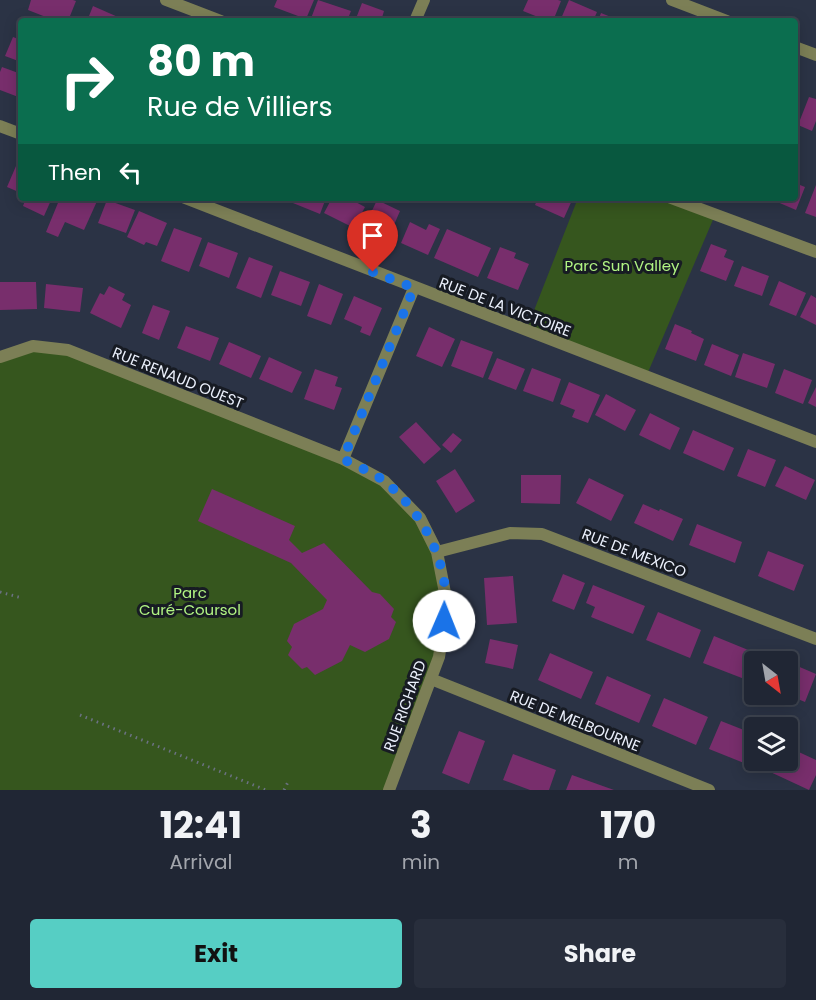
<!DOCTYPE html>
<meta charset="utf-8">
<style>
:root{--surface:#202634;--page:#282e3c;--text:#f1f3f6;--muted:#a2a5ac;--line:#3d434f;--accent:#56cec4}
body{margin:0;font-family:Poppins,sans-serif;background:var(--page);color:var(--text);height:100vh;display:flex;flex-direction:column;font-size:22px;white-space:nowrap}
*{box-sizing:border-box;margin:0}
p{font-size:20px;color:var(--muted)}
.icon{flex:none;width:33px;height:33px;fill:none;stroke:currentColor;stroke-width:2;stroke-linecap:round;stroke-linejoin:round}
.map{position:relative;height:790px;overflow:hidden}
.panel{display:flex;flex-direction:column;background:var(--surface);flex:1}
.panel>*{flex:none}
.banner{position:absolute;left:18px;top:18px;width:780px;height:183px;border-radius:6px;box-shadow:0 3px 15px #0003,0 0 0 2px var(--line);background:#0b6e4f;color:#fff;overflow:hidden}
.needle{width:39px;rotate:149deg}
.fabs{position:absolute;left:744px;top:651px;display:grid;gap:12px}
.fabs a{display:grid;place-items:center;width:54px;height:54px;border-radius:6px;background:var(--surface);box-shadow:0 3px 15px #0003,0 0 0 2px var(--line);font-size:30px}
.pin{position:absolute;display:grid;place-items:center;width:51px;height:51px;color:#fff;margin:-62px -26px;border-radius:50% 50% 50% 0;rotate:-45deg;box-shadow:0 0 6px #0007}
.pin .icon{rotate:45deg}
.me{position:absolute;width:66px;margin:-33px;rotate:1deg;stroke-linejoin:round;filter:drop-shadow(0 0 4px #0008)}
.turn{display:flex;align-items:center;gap:21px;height:126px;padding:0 30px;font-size:27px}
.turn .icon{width:78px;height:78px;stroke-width:2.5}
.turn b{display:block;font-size:42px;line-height:51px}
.then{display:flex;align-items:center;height:57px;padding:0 30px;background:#0003;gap:12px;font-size:22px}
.eta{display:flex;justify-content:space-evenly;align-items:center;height:102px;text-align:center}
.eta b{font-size:36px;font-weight:700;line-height:42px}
.cta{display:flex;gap:12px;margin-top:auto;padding:12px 30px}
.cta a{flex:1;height:69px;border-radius:6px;background:var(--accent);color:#111;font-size:24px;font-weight:700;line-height:69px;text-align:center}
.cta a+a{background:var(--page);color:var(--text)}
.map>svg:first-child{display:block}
.green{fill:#36561e}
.building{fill:#782e6c}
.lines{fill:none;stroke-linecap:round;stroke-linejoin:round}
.path{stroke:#6b7282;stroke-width:3;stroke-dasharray:1.5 4.5;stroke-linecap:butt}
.minor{stroke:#7c7f56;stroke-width:12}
.route{stroke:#1a73e8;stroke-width:10;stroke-dasharray:0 18}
.labels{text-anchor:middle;stroke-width:6;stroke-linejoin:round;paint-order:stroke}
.park-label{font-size:15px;fill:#b1f483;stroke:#171b23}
.street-label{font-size:15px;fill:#ecf1fd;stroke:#171b23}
</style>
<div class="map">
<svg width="816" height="790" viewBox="0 0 816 790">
<rect width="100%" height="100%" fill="#2b3345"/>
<path class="green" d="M578,198H671L715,215L646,377L526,331Z
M33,346L68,350L384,481L420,518L447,603L439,657L389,790H0V357Z"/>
<path class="building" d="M31,0H73L76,1L68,21H56L28,10Z
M277,0H314L306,19L274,7Z
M318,0L351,11L347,21H310Z
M528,0H558L561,1L553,21H548L523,11Z
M569,0L597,12L593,21H560Z
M362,3L384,11L381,21H355Z
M93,6L127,21H87Z
M601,13L621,21H598Z
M13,37L21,40V62L5,56Z
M2,67L21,74V98L0,90V72Z
M809,97L816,99V121L812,131L798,125Z
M16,166L21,169V193L7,187Z
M795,183L805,187L796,210L768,198H795Z
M816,185V217L805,213Z
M26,198H52L44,216L23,206Z
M60,198L98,199L84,230L65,222L58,237L46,232Z
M290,198H326L320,214L288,201Z
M332,198H348L365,207L354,228L324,213Z
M538,198H573L564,218L535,205Z
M107,200L135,210L126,233L98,223Z
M377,200L400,211L387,241L363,230Z
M139,211L167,223L157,246L146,242L144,245L127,237Z
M410,222L426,230L429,224L440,229L428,255L401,243Z
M174,228L202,238L189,272L161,261Z
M447,229L491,248L478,277L434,258Z
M208,242L238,253L229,278L199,266Z
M711,244L727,250L724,257L734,261L726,281L700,271Z
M500,247L516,253L514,258L529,264L518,290L487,278Z
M249,257L273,266L261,298L236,288Z
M742,266L769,276L762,296L734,286Z
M280,271L310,282L301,306L271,295Z
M779,281L806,293L796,316L769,305Z
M0,282H36L37,309L0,310Z
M46,284L83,288L80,312L44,308Z
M319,284L343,294L331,325L307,316Z
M109,286L125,294L122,300L131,305L121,328L90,313L100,293L104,295Z
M811,295L816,298V325L800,317Z
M354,296L382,308L370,336L360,332L362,327L344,319Z
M153,305L170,311L159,340L142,333Z
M675,324L692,331L691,333L704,339L696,361L665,349Z
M186,326L219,338L210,361L177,348Z
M429,327L455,339L442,367L416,356Z
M461,340L493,352L483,378L451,366Z
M229,342L261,356L251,378L219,364Z
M712,344L739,355L731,376L704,365Z
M743,353L775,364L767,388L735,377Z
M269,357L302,372L292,393L259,379Z
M497,358L525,369L516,390L488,379Z
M532,368L561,379L553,402L523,391Z
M315,369L338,377L335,386L342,388L334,410L304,399Z
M784,369L812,380L803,404L775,393Z
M569,382L600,395L588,423L572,417L575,410L560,404Z
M816,387V407L808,403Z
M606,394L636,410L625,431L595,415Z
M650,413L680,428L670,450L639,435Z
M416,422L441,449L424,464L399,437Z
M693,430L734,448L724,471L683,453Z
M453,433L462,440L451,453L442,445Z
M748,449L776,460L765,487L737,476Z
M785,466L815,480L806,500L775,486Z
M455,469L475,501L456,513L436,481Z
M521,475H561L560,504L521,503Z
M589,478L624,495L611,521L576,503Z
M212,489L295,526L289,540L302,553L324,543L372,592L380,594L394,609L391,617L396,622L389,639L365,652L350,645L342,661L315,675L307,667L302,669L288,655L292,647L287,641L294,624L323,609L327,600L291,563L198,521Z
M643,504L659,511L660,509L683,519L673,541L634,523Z
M697,524L742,542L735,563L689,545Z
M768,551L804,565L794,591L758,576Z
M563,574L585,583L574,610L552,601Z
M513,576L517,623L487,625L484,578Z
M593,585L645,606L633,634L591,617L595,607L586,603Z
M658,612L701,630L690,658L646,640Z
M714,636L758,654L747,680L703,663Z
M490,639L518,645L513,669L485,663Z
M550,653L593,672L581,699L538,680Z
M788,662L816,674L805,702L788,695Z
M607,676L651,695L639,723L595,704Z
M664,698L708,717L696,745L652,726Z
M721,721L754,734V760H756L754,767L709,749Z
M459,731L485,741L469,784L442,773Z
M788,747L816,760V775L809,790L766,770L770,760H788Z
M513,754L556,770L549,790H530L503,780Z
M572,775L614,790H566Z"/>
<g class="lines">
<path class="path" d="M0,592L22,598
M80,715L266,790
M284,790L288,782"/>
<path class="minor" d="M166,0L221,21
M672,0L727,21
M415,21L424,0
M795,47L816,55
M0,126L21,134
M185,198L816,442
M671,198L816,252
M0,357L33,346L68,350L343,459L384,481L420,518L437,552L447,603L439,657L389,790
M343,459L414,288
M437,552L510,533L542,534L816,639
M431,679L709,790"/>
</g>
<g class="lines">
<path class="route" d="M373,272L414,288L343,459C356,466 373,472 384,481C425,513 453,570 444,621"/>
</g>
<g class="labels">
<g class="park-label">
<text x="622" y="271">Parc Sun Valley</text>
<text x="190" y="598">Parc<tspan x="190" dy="17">Curé-Coursol</tspan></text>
</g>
<g class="street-label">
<text transform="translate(505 307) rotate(21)" y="5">RUE DE LA VICTOIRE</text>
<text transform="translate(178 378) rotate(22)" y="5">RUE RENAUD OUEST</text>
<text transform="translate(634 553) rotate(21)" y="5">RUE DE MEXICO</text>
<text transform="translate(405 706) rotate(-70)" y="5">RUE RICHARD</text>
<text transform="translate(575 721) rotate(22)" y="5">RUE DE MELBOURNE</text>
</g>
</g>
</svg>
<div class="fabs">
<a><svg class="needle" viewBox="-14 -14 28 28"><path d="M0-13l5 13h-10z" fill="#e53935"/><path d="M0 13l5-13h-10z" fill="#a2a5ac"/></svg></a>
<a><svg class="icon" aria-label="layers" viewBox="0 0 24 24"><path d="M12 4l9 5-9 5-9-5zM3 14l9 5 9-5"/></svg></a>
</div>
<div class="pin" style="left:373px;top:272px;background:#d93025"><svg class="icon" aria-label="arrive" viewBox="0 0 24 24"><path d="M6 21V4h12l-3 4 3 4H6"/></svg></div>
<svg class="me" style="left:444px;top:621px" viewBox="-20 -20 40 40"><circle r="19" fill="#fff"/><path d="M0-13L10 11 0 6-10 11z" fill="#1a73e8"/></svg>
<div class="banner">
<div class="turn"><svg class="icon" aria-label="right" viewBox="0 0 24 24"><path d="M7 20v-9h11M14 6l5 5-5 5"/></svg><div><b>80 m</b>Rue de Villiers</div></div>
<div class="then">Then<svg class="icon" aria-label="left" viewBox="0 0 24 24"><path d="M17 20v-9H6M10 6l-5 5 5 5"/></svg></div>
</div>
</div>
<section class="panel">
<div class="eta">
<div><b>12:41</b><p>Arrival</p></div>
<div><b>3</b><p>min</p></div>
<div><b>170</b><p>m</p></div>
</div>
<div class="cta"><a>Exit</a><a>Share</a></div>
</section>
